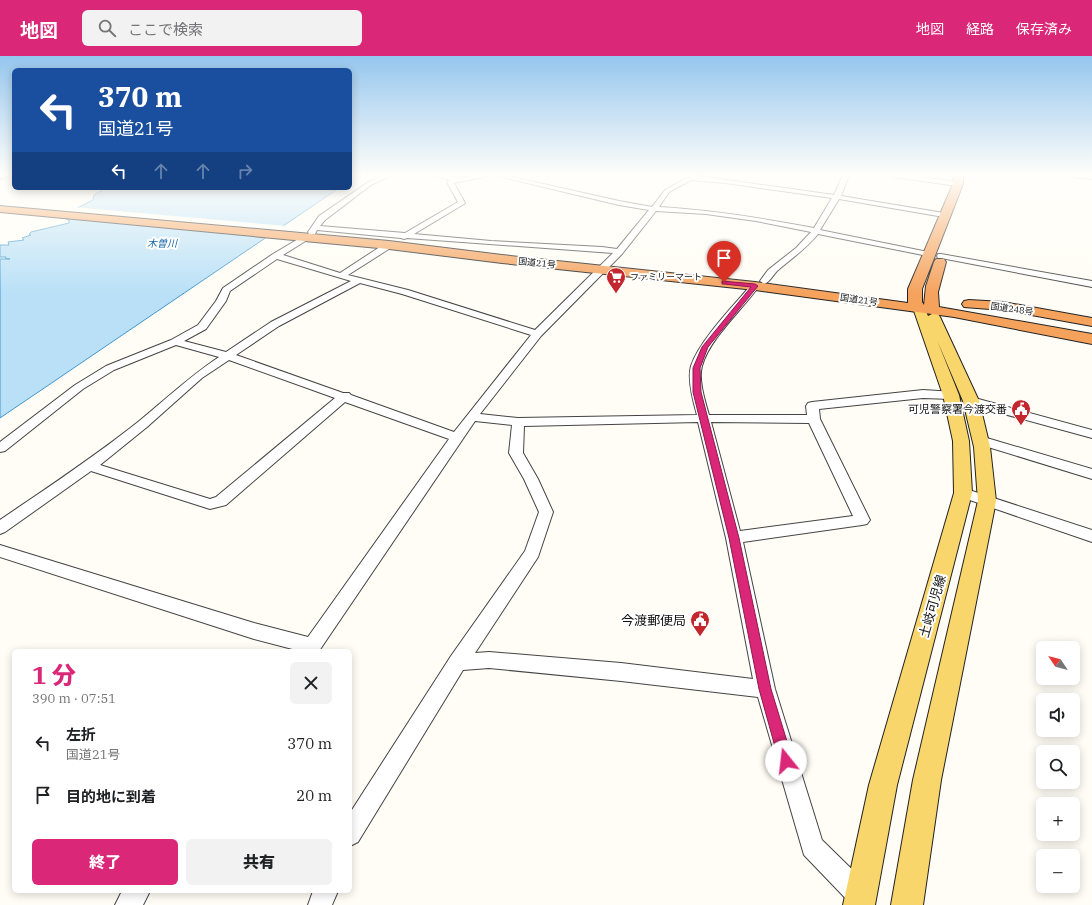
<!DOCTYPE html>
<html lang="ja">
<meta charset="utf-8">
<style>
:root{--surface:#fff;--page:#f2f2f2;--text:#202124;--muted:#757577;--accent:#db2777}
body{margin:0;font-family:"IBM Plex Serif","Noto Sans JP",serif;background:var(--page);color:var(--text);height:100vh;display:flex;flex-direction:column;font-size:15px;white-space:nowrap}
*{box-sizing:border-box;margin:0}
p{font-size:13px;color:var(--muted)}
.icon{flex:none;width:22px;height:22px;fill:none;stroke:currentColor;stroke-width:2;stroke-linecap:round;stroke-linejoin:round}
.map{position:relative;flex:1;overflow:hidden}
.drawer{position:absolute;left:12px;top:593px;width:340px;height:244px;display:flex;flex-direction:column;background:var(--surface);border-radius:6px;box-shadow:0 2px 10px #0003}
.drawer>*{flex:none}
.banner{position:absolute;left:12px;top:12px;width:340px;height:122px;border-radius:6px;box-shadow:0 2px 10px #0003;background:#1a4fa0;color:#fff;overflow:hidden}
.needle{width:26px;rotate:305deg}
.fabs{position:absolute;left:1036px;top:585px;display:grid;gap:8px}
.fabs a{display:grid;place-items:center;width:44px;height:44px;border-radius:6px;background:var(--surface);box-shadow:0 2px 10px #0003;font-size:20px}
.pin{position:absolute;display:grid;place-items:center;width:34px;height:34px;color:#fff;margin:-41px -17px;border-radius:50% 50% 50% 0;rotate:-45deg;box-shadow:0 0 4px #0007}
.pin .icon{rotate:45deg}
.me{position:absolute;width:44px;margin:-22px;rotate:344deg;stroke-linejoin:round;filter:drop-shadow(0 0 3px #0008)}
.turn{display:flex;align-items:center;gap:14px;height:84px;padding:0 20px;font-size:18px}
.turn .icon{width:52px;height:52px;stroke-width:2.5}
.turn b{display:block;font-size:28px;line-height:34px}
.lanes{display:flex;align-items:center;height:38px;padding:0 20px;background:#0003;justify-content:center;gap:20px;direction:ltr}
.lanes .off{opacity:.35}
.round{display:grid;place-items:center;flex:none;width:42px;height:42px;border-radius:6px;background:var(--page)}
.summary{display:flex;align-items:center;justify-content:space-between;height:68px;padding:0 20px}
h1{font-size:24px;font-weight:800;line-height:30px;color:var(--accent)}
.action{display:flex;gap:8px;margin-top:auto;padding:8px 20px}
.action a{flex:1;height:46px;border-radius:6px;background:var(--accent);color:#fff;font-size:16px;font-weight:800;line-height:46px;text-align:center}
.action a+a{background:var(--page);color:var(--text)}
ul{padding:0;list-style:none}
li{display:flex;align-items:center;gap:12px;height:52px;padding:0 20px}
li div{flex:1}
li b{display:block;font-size:15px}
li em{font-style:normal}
header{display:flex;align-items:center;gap:24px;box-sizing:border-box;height:56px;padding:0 20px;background:var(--accent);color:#fff}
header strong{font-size:19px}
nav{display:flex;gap:22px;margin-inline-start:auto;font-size:14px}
.search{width:280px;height:36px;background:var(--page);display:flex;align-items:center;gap:10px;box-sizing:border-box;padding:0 14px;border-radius:6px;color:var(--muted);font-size:15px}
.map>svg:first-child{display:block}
.water{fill:#b9e0f7;stroke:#3f96cf}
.pier{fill:#fffdf5}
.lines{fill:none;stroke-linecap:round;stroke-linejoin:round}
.minor-casing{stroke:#444;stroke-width:2}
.major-casing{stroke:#222;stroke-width:2}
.highway-casing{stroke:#222;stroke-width:2}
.minor{fill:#fff;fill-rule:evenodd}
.major{fill:#f9d66b;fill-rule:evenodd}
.highway{fill:#f5a25d;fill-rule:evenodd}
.route{fill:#db2777;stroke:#8e194d}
.labels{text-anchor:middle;stroke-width:4;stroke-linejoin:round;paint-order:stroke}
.far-street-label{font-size:9px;fill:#111;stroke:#fff}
.far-poi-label{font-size:9px;fill:#111;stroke:#fff;text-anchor:start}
.far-water-label{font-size:10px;font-style:italic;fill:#1768a6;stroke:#fff}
.poi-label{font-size:11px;fill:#111;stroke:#fff;text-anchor:end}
.near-street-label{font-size:13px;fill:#111;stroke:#fff}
.near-poi-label{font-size:13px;fill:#111;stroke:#fff;text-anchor:end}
</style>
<header>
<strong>地図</strong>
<div class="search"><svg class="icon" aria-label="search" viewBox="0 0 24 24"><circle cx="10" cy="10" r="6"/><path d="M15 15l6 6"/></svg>ここで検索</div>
<nav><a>地図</a><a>経路</a><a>保存済み</a></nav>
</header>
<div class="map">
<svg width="1092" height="849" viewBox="0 0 1092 849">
<rect width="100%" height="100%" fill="#fffdf5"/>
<path class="water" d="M106,132H339L0,362V203H10L5,202L6,201H0V189H9L8,186L24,184L22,182L31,179L29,178L31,176L69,167V164L66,163L69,156L93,144L94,139Z"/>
<path class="pier" d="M73,151L140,157L286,170L279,175L67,156Z"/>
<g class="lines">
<g class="minor-casing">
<path id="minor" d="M384,119H392L371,129L325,164L320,170L405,177L458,146L447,126L450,124L433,119H444L459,122L479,119H504L619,145L652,151L665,134L692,119L834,139L843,119H849L841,140L944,157L948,159L944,161L839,143L820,174L928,196L932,198L928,200L818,178C806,193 792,202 777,215C773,219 770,226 764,228L760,225L768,214L796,192L811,176L756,165L706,158L656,155L622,198L541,280L480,358L518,362L697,359C693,345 687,323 691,310C699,285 734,249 752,228L755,227L759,230C743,253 709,283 702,310C698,323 705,345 709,359H807L806,350L808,347L812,346L923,334L955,336L957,339L955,342L951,343L923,342L819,353L820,363L870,464L867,468L862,469L743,486L775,633L822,784L869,830L872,839L869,848L866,849L851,848L804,799L758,641L621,625L489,612L463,614L358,786L350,790V757L451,600L525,495L539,456L524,423L509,397L512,369L475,365L319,595H300L254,583L0,501V489L254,567L308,581L449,383L345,346L226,449L210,453L91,415L5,476L0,478V464C47,432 94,401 138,366C166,343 189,321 219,301L176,289L114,314L83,333L5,395L0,396V386L75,329L106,310L171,284L198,269L216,245L223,232L273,198L305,179H308L312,181L283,199L340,217L386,187H392V191L348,219L408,234L535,274L613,197L407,182L404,183L401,182L317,174L315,178H309L308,176L319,160L367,127ZM493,119L619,149L649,154L617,193L602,191L491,185L414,178L464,148L465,147L454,127ZM691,124L725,127L832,142L814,172C761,162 712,154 659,151L669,136ZM277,203L351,225L271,266L226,296L184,285L206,273L226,245L230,235ZM360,227L402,238L531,279L454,376L351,339L349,337H343L236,299L279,270ZM229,304L335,342L216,441L210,443L100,409L147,371L202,322ZM698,366L726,482L753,623L621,607L489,596L475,597L538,501L553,456L538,423L523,397L524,370ZM711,366L809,367L853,460L740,475Z
M890,119H905L958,126L961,128L958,130L893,121Z
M1071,119H1092V123L1074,121Z
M938,198H941L1092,225V231L941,202H938L937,200Z
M971,341L1092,374V382L967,348L965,345L967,342Z
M980,380L1092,413V423L975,387L974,384L975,381Z
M963,432L1092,474V486L958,440L956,437L958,434Z
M122,835H150L143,849H115Z
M313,835H338L332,849H308Z"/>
</g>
<g class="major-casing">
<path id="major" d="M0,119H11L0,123Z
M919,248L923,249L928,260L934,257L938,258L940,261L979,345L990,391L996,445L941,724L923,849H891L913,724L978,445L974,391L963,345L937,284L959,339L969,385L972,437L897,729L875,849H843L869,729L954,437L953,385L943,339L913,252L915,249Z"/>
</g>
<g class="highway-casing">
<path id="highway" d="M954,119H963V128L922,233V246L924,249L926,230L934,206L936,203H944L946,206L938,236L939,251L1092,278V288L954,261L755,234L502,207L389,193L0,156V150L389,185L502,199L755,226L908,247V233L953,128Z
M969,244L1003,246L1092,262V270L1003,254L964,251L962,248L964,245Z"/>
</g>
<use href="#minor" class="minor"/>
<use href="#major" class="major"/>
<use href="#highway" class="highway"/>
</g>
<linearGradient id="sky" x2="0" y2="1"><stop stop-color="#95c6ee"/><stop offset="0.5" stop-color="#fffefa"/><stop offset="1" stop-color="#fffefa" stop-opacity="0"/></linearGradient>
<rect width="1092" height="238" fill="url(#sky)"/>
<path class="route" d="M722,225L755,228L758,230L708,291L700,312L701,336L739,482L771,633L793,705L791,710L786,712L781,710L779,705L759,633L729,482L693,336V312L702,291L751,231L724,228H722Z"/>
<defs>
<g id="supermarket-pin" transform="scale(1)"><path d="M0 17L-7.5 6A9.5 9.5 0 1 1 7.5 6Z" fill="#c4262e" stroke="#fff"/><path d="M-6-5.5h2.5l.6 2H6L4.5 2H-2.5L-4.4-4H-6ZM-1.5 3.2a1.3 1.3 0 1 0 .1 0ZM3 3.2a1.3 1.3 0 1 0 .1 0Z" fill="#fff"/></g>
<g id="civic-pin" transform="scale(1)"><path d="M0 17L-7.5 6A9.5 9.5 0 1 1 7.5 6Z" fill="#c4262e" stroke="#fff"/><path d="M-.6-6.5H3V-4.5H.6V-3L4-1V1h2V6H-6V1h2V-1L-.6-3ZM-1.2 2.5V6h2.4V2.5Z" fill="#fff"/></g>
</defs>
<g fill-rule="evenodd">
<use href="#supermarket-pin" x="616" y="221"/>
<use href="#civic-pin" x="1021" y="353"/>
<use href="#civic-pin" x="700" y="564"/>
</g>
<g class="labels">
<g class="far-street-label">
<text transform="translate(537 207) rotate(6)" y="3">国道21号</text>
<text transform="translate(859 244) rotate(8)" y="3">国道21号</text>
<text transform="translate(1012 253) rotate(8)" y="3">国道248号</text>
</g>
<g class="far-poi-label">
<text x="630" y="224">ファミリーマート</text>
</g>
<g class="far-water-label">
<text x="162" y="191">木曽川</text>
</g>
<g class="poi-label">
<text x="1007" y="357">可児警察署今渡交番</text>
</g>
<g class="near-street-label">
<text transform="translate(932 550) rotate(-74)" y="5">土岐可児線</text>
</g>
<g class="near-poi-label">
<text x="686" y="569">今渡郵便局</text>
</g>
</g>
</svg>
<div class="fabs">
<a><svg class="needle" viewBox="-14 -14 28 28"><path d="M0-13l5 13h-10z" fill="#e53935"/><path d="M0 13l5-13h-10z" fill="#757577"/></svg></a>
<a><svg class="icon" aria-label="sound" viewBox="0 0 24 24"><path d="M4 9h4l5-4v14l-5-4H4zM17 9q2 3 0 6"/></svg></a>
<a><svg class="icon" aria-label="search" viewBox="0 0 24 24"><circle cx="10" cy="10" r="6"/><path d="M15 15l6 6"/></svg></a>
<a>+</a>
<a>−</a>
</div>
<div class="pin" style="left:724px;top:226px;background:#d93025"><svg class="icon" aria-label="arrive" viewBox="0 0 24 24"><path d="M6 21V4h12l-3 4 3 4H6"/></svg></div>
<svg class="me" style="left:786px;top:705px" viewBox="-20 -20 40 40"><circle r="19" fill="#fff"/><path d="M0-13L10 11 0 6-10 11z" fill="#db2777"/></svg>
<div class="banner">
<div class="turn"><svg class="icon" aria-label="left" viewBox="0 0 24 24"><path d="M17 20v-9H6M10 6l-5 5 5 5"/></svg><div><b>370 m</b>国道21号</div></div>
<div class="lanes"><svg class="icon" aria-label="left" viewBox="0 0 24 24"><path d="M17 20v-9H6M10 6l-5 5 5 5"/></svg><svg class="icon off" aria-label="ahead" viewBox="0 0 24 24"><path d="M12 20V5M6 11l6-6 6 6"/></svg><svg class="icon off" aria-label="ahead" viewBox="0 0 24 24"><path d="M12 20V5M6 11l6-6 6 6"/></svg><svg class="icon off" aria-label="right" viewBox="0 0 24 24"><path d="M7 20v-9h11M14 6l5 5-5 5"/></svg></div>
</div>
<section class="drawer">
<div class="summary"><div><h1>1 分</h1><p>390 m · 07:51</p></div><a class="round"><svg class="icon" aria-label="close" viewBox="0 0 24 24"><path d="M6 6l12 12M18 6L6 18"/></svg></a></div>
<ul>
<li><svg class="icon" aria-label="left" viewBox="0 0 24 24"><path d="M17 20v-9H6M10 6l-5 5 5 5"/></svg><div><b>左折</b><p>国道21号</p></div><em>370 m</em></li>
<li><svg class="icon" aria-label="arrive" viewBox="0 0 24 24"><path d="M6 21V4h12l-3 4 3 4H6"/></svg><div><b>目的地に到着</b></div><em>20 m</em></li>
</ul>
<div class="action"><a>終了</a><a>共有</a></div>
</section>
</div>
